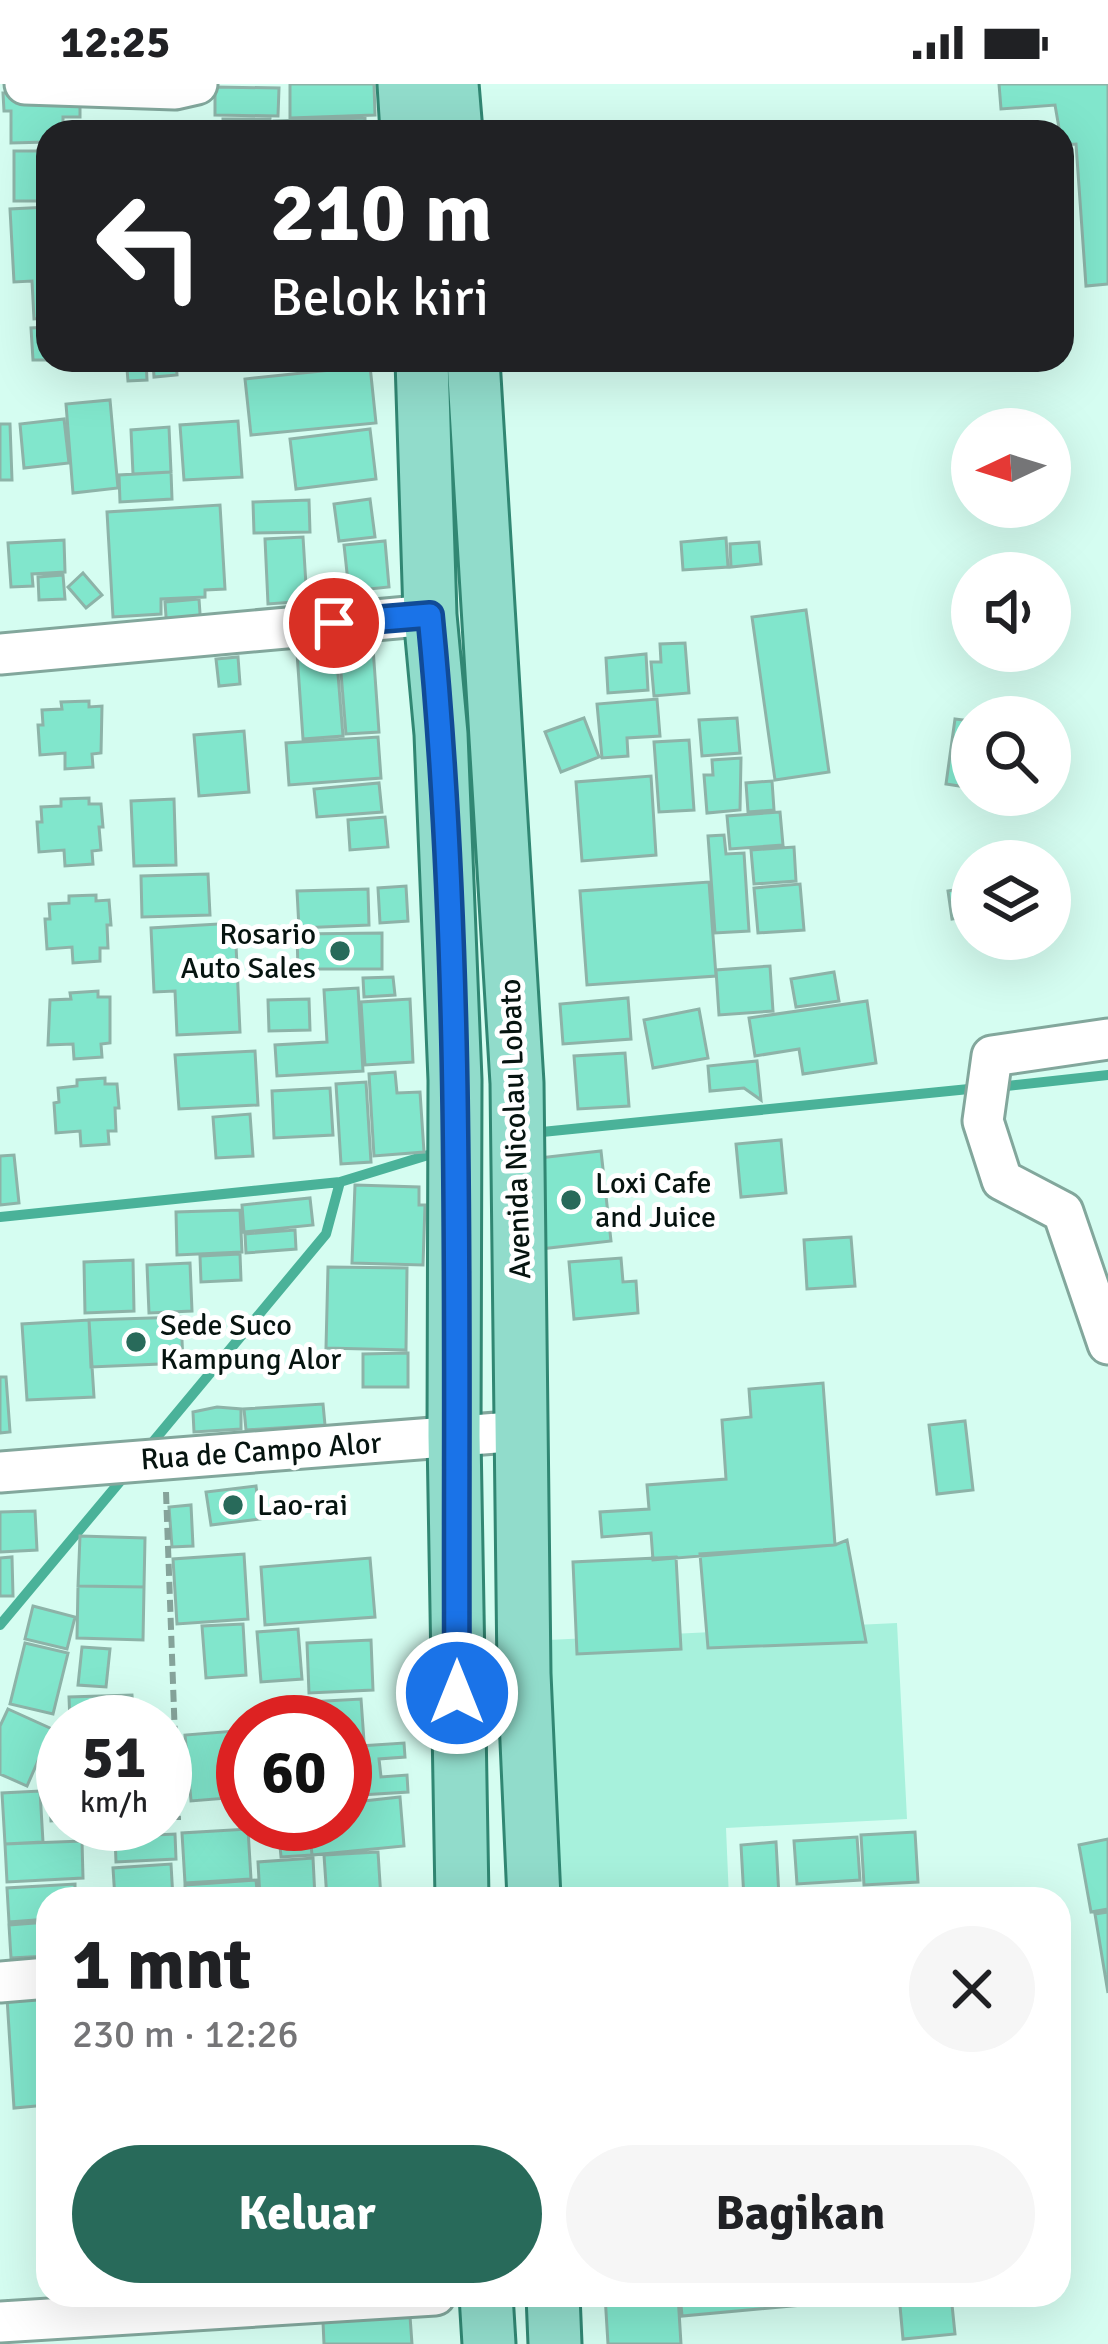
<!DOCTYPE html>
<html lang="id">
<meta charset="utf-8">
<style>
:root{--surface:#fff;--page:#f6f6f6;--text:#202124;--muted:#757577;--accent:#286a5a}
body{margin:0;font-family:Signika,sans-serif;background:var(--page);color:var(--text);height:100vh;display:flex;flex-direction:column;font-size:45px;white-space:nowrap}
*{box-sizing:border-box;margin:0}
p{font-size:39px;color:var(--muted)}
.icon{flex:none;width:66px;height:66px;fill:none;stroke:currentColor;stroke-width:2;stroke-linecap:round;stroke-linejoin:round}
.map{position:relative;flex:1;overflow:hidden}
.details{position:absolute;left:36px;top:1803px;width:1035px;height:420px;display:flex;flex-direction:column;background:var(--surface);border-radius:36px;box-shadow:0 12px 48px #0002}
.details>*{flex:none}
.top-card{position:absolute;left:36px;top:36px;width:1038px;height:252px;border-radius:36px;box-shadow:0 12px 48px #0002;background:#202124;color:#fff;overflow:hidden}
.needle{width:78px;rotate:266deg}
.controls{position:absolute;left:951px;top:324px;display:grid;gap:24px}
.controls a{display:grid;place-items:center;width:120px;height:120px;border-radius:50%;background:var(--surface);box-shadow:0 12px 48px #0002;font-size:60px}
.speed{position:absolute;left:36px;top:1611px;display:flex;gap:24px;font-size:60px;font-weight:700;text-align:center}
.speed>*{display:grid;place-content:center;width:156px;height:156px;border-radius:50%;background:var(--surface);box-shadow:0 12px 48px #0002;line-height:1}
.speed small{font-size:30px;font-weight:400}
.speed .limit{border:18px solid #d22;background:#fff;color:#111}
.pin{position:absolute;display:grid;place-items:center;width:102px;height:102px;color:#fff;margin:-51px;border:6px solid #fff;border-radius:50%;box-shadow:0 3px 12px #0007}
.me{position:absolute;width:132px;margin:-66px;rotate:0deg;stroke-linejoin:round;filter:drop-shadow(0 0 9px #0008)}
.turn{display:flex;align-items:center;gap:42px;height:252px;padding:0 36px;font-size:54px}
.turn .icon{width:156px;height:156px;stroke-width:2.5}
.turn b{display:block;font-size:84px;line-height:102px}
.round{display:grid;place-items:center;flex:none;width:126px;height:126px;border-radius:63px;background:var(--page)}
.headline{display:flex;align-items:center;justify-content:space-between;height:204px;padding:0 36px}
h1{font-size:72px;font-weight:800;line-height:90px}
.button{display:flex;gap:24px;margin-top:auto;padding:24px 36px}
.button a{flex:1;height:138px;border-radius:72px;background:var(--accent);color:#fff;font-size:48px;font-weight:800;line-height:138px;text-align:center}
.button a+a{background:var(--page);color:var(--text)}
.status{display:flex;justify-content:space-between;align-items:center;height:84px;padding:0 60px;background:var(--surface);direction:ltr}
.status svg{height:33px;fill:currentColor}
.map>svg:first-child{display:block}
.green{fill:#a7f1dc}
.lines{fill:none;stroke-linecap:round;stroke-linejoin:round}
.stream{stroke:#4ab299;stroke-width:10}
.building{fill:#81e6cc;stroke:#8db3a8;stroke-width:3}
.minor-casing{stroke:#82a79c;stroke-width:45}
.major-casing{stroke:#318773;stroke-width:57}
.path{stroke:#85a39a;stroke-width:6;stroke-dasharray:12 6;stroke-linecap:butt}
.minor{stroke:#fff;stroke-width:39}
.major{stroke:#91dccb;stroke-width:51}
.route-casing{stroke:#114b97;stroke-width:30}
.route{stroke:#1a73e8;stroke-width:21}
.poi-dot{fill:#286a5a;stroke:#fff;stroke-width:4.5}
.labels{text-anchor:middle;stroke-width:10;stroke-linejoin:round;paint-order:stroke}
.poi-label{font-size:30px;fill:#061410;stroke:#fff;text-anchor:start}
.street-label{font-size:30px;fill:#061410;stroke:#fff}
</style>
<div class="status"><b>12:25</b><svg viewBox="0 0 49 12"><path d="M0 12V9h3v3zM5 12V6h3v6zM10 12V3h3v9zM15 12V0h3v12zM26 1h20v11H26zM47 4h2v5h-2z"/></svg></div>
<div class="map">
<svg width="1108" height="2260" viewBox="0 0 1108 2260">
<rect width="100%" height="100%" fill="#d5fdf1"/>
<path class="green" d="M897,1539L907,1735L726,1744L729,1815H561L548,1556Z"/>
<g class="lines">
<path class="stream" d="M998,1003L1108,991
M532,1049L979,1004
M0,1133L340,1098L438,1068
M147,1365L326,1150L340,1098
M0,1541L128,1388"/>
</g>
<path class="building" d="M290,0H374L375,31L290,34Z
M999,0H1108V200L1086,202L1076,60L1062,61L1055,21L1001,25Z
M215,3L279,4L278,32L215,31Z
M3,9H80V33H63V48H48V58L11,59V27H4Z
M365,34V48H275L274,37Z
M223,35H270V48H223Z
M14,67H48V117H14Z
M48,123V234L34,235L32,197L14,198L10,125Z
M48,243V276H33L31,244Z
M111,276H146L147,296L128,297L127,285L112,286Z
M153,276H176L177,291L154,293Z
M199,276H255L200,286Z
M370,282L376,339L251,351L245,295Z
M110,316L118,404L73,409L66,320Z
M64,335L69,379L24,384L20,340Z
M238,337L242,393L184,396L180,341Z
M0,340H10L12,396H0Z
M169,343L171,388L133,390L131,346Z
M370,345L376,395L296,405L290,355Z
M171,388L172,415L120,418L119,391Z
M370,415L375,453L339,457L334,420Z
M309,416L310,448L254,449L253,418Z
M220,421L225,505L205,506V513L161,515V530L113,533L107,428Z
M303,453L307,517L268,520L265,455Z
M726,454L728,483L683,486L681,458Z
M64,456L65,488L32,490L33,502L11,503L8,459Z
M385,457L389,503L349,507L344,461Z
M759,458L761,480L731,483L730,460Z
M83,489L102,511L86,524L68,503Z
M63,491L65,515L39,516L38,493Z
M199,515L201,544L167,547L165,518Z
M806,526L829,688L775,696L752,533Z
M372,550L379,648L346,650L338,552Z
M685,559L689,609L654,612L651,578H661L660,560Z
M336,566L343,652L303,655L297,569Z
M646,570L648,606L608,609L606,574Z
M238,573L240,600L219,602L216,575Z
M657,615L660,652L627,654L628,672L602,674L597,620Z
M89,617V623L102,622L101,669L92,670L93,683L65,685V669L40,671L38,641H43L42,626L62,625L61,618Z
M584,634L599,673L561,688L545,648Z
M737,634L740,669L702,672L699,636Z
M955,635L972,637V704L946,700Z
M244,647L249,708L199,712L194,651Z
M378,653L381,694L289,701L286,659Z
M689,656L694,726L659,728L654,658Z
M741,674L740,726L707,729L704,691H713L712,676Z
M651,692L656,771L582,777L576,698Z
M772,697L774,726L748,728L746,699Z
M379,699L382,728L317,733L314,705Z
M89,714V720H101L103,743H99L101,766L92,767L93,780L65,782L64,766L39,768L37,738H42L41,723L61,722V715Z
M174,715L176,781L134,782L131,717Z
M780,728L783,761L730,765L727,732Z
M385,733L388,763L350,766L348,736Z
M724,751L726,770L744,769L749,847L715,849L708,752Z
M794,763L796,797L754,800L751,766Z
M208,790L210,831L142,833L141,792Z
M709,798L716,892L587,901L580,807Z
M800,800L804,846L758,849L754,804Z
M406,802L408,837L380,839L378,804Z
M972,803V832L952,835L948,807Z
M368,805L369,841L299,844L297,807Z
M96,811V817L109,816L111,841H107L108,864H100V877L73,879L72,863L47,865L45,835H50L49,820L69,819V812Z
M235,839L240,948L177,951L175,907L154,908L151,844Z
M382,849V885H298L297,850Z
M770,882L773,927L719,931L716,886Z
M834,888L839,917L796,923L791,895Z
M393,893L395,911L364,913L363,894Z
M358,904L363,987L277,992L275,961L327,958L324,906Z
M98,907V913H110V959L101,960L102,973L74,975L73,960L48,961L50,916L71,915L70,909Z
M628,914L631,955L563,960L560,920Z
M309,915L310,946L269,947L268,916Z
M410,915L413,978L365,981L361,918Z
M867,917L876,979L803,990L799,965L755,972L749,934Z
M699,925L708,974L653,984L644,936Z
M255,967L258,1021L179,1025L175,971Z
M625,969L629,1022L578,1025L574,972Z
M757,977L761,1016L744,1004L710,1007L708,982Z
M395,988L397,1009L420,1008L424,1068L374,1072L369,990Z
M105,994V1000H117L119,1024H115L116,1047H108L109,1060L81,1062L80,1047L56,1049L54,1019L59,1018L58,1004L77,1002V996Z
M366,998L371,1078L341,1080L336,1000Z
M330,1004L333,1051L274,1054L272,1007Z
M250,1030L253,1072L216,1074L213,1033Z
M781,1056L786,1109L741,1113L736,1060Z
M601,1067L611,1157L540,1165L530,1075Z
M14,1071L19,1119L0,1121V1072Z
M355,1101L419,1103V1121H425L423,1181L352,1179Z
M310,1114L313,1141L244,1148L242,1121Z
M240,1126L242,1168L177,1171L176,1128Z
M295,1146L296,1165L246,1169L245,1150Z
M851,1153L855,1202L807,1205L804,1156Z
M240,1170L241,1196L201,1198L200,1172Z
M621,1174L623,1198L636,1197L638,1229L574,1235L569,1178Z
M133,1176L134,1227L85,1229L84,1178Z
M190,1179L192,1227L149,1229L147,1181Z
M328,1183L407,1184L406,1266L326,1264Z
M181,1233L183,1279L91,1283L89,1236Z
M89,1236L94,1313L27,1316L22,1240Z
M408,1269V1303H363V1270Z
M0,1293H6L10,1348L0,1349Z
M823,1299L835,1461L653,1476L651,1449L602,1453L600,1428L649,1425L647,1401L726,1395L722,1336L751,1333L749,1305Z
M323,1320L325,1341L246,1346L244,1325Z
M217,1323L241,1325V1345L194,1348L193,1328Z
M965,1337L973,1406L937,1410L929,1341Z
M256,1402L260,1435L211,1441L206,1408Z
M191,1421L193,1462L172,1463L169,1423Z
M35,1427L37,1466L0,1468V1428Z
M80,1452L145,1454L144,1503L78,1502Z
M847,1456L866,1558L708,1564L700,1470L835,1461Z
M244,1470L248,1535L177,1540L173,1475Z
M12,1473L13,1512H0V1474Z
M676,1473L681,1565L577,1570L573,1478Z
M370,1474L375,1533L265,1541L261,1483Z
M78,1502L144,1503L143,1556L77,1554Z
M33,1522L75,1533L67,1565L25,1555Z
M243,1540L246,1591L206,1594L202,1542Z
M298,1545L302,1595L261,1598L257,1548Z
M371,1556L373,1606L309,1609L307,1559Z
M25,1559L68,1569L53,1630L10,1620Z
M82,1563L110,1565L106,1603L78,1601Z
M132,1611L134,1638H70L69,1613Z
M361,1615L364,1657L345,1658V1638H291L290,1619Z
M8,1625L52,1645L27,1702L0,1690V1642Z
M243,1646V1732L235,1647Z
M235,1647L241,1713L191,1717L185,1651Z
M404,1659L405,1673L379,1675L381,1693L407,1691L408,1708L345,1712V1663Z
M63,1664V1736L51,1737L46,1665Z
M40,1707L43,1758L5,1760L2,1709Z
M400,1713L404,1762L312,1771L309,1740H345V1719Z
M100,1740H137V1748L100,1750Z
M278,1740H309L312,1771L281,1773Z
M248,1745L251,1795L185,1799L182,1749Z
M915,1748L918,1798L864,1801L861,1751Z
M175,1750L176,1775L116,1778L115,1753Z
M857,1753L860,1796L797,1800L794,1757Z
M1108,1755V1825L1091,1828L1079,1761Z
M82,1757L83,1794L7,1798L5,1760Z
M776,1758L779,1813L744,1815L741,1761Z
M378,1768L381,1815H327L324,1771Z
M313,1774L315,1814L260,1815L258,1778Z
M171,1780L173,1815H115L113,1784Z
M256,1796L258,1815H185V1801Z
M75,1800V1815H48V1835L9,1838L7,1804Z
M1108,1828V1909L1095,1830Z
M48,1838V1872L11,1874L9,1841Z
M48,1911V2021L14,2024L7,1914Z
M41,2036H48V2072L43,2073Z
M605,2211H678L681,2260H608Z
M680,2211H804V2221L682,2232Z
M899,2211H951L955,2250L903,2255Z
M410,2232L412,2260H324L323,2238Z"/>
<g class="lines">
<g class="minor-casing">
<path id="minor" d="M25,0L175,5L197,0
M0,570L430,531
M1108,955L992,972L983,1037L1002,1096L1063,1128L1108,1260
M0,1388L522,1347
M0,1898L48,1894
M0,2238L435,2211"/>
</g>
<g class="major-casing">
<path id="major" d="M404,0L407,48
M452,0L456,48
M422,276L430,531L441,650L455,996L454,1352L462,1815
M473,276L517,999L524,1590L534,1815
M486,2211L489,2260
M553,2211L555,2260"/>
</g>
<path class="path" d="M166,1408L178,1736"/>
<use href="#minor" class="minor"/>
<use href="#major" class="major"/>
</g>
<g class="lines">
<g class="route-casing">
<path id="route" d="M334,539L430,531C465,889 455,1250 457,1609"/>
</g>
<use href="#route" class="route"/>
</g>
<g class="poi-dot">
<circle cx="340" cy="867" r="12"/>
<circle cx="571" cy="1116" r="12"/>
<circle cx="136" cy="1258" r="12"/>
<circle cx="233" cy="1421" r="12"/>
</g>
<g class="labels">
<g class="poi-label">
<text x="316" y="860" text-anchor="end">Rosario<tspan x="316" dy="34">Auto Sales</tspan></text>
<text x="595" y="1109">Loxi Cafe<tspan x="595" dy="34">and Juice</tspan></text>
<text x="160" y="1251">Sede Suco<tspan x="160" dy="34">Kampung Alor</tspan></text>
<text x="257" y="1431">Lao-rai</text>
</g>
<g class="street-label">
<text transform="translate(515 1045) rotate(-92)" y="10">Avenida Nicolau Lobato</text>
<text transform="translate(261 1367) rotate(-4)" y="10">Rua de Campo Alor</text>
</g>
</g>
</svg>
<div class="controls">
<a><svg class="needle" viewBox="-14 -14 28 28"><path d="M0-13l5 13h-10z" fill="#e53935"/><path d="M0 13l5-13h-10z" fill="#757577"/></svg></a>
<a><svg class="icon" aria-label="sound" viewBox="0 0 24 24"><path d="M4 9h4l5-4v14l-5-4H4zM17 9q2 3 0 6"/></svg></a>
<a><svg class="icon" aria-label="search" viewBox="0 0 24 24"><circle cx="10" cy="10" r="6"/><path d="M15 15l6 6"/></svg></a>
<a><svg class="icon" aria-label="layers" viewBox="0 0 24 24"><path d="M12 4l9 5-9 5-9-5zM3 14l9 5 9-5"/></svg></a>
</div>
<div class="speed"><div>51<small>km/h</small></div><div class="limit">60</div></div>
<div class="pin" style="left:334px;top:539px;background:#d93025"><svg class="icon" aria-label="arrive" viewBox="0 0 24 24"><path d="M6 21V4h12l-3 4 3 4H6"/></svg></div>
<svg class="me" style="left:457px;top:1609px" viewBox="-20 -20 40 40"><circle r="17" fill="#1a73e8" stroke="#fff" stroke-width="3"/><path d="M0-11L8 9 0 5-8 9z" fill="#fff"/></svg>
<div class="top-card">
<div class="turn"><svg class="icon" aria-label="left" viewBox="0 0 24 24"><path d="M17 20v-9H6M10 6l-5 5 5 5"/></svg><div><b>210 m</b>Belok kiri</div></div>
</div>
<section class="details">
<div class="headline"><div><h1>1 mnt</h1><p>230 m · 12:26</p></div><a class="round"><svg class="icon" aria-label="close" viewBox="0 0 24 24"><path d="M6 6l12 12M18 6L6 18"/></svg></a></div>
<div class="button"><a>Keluar</a><a>Bagikan</a></div>
</section>
</div>
